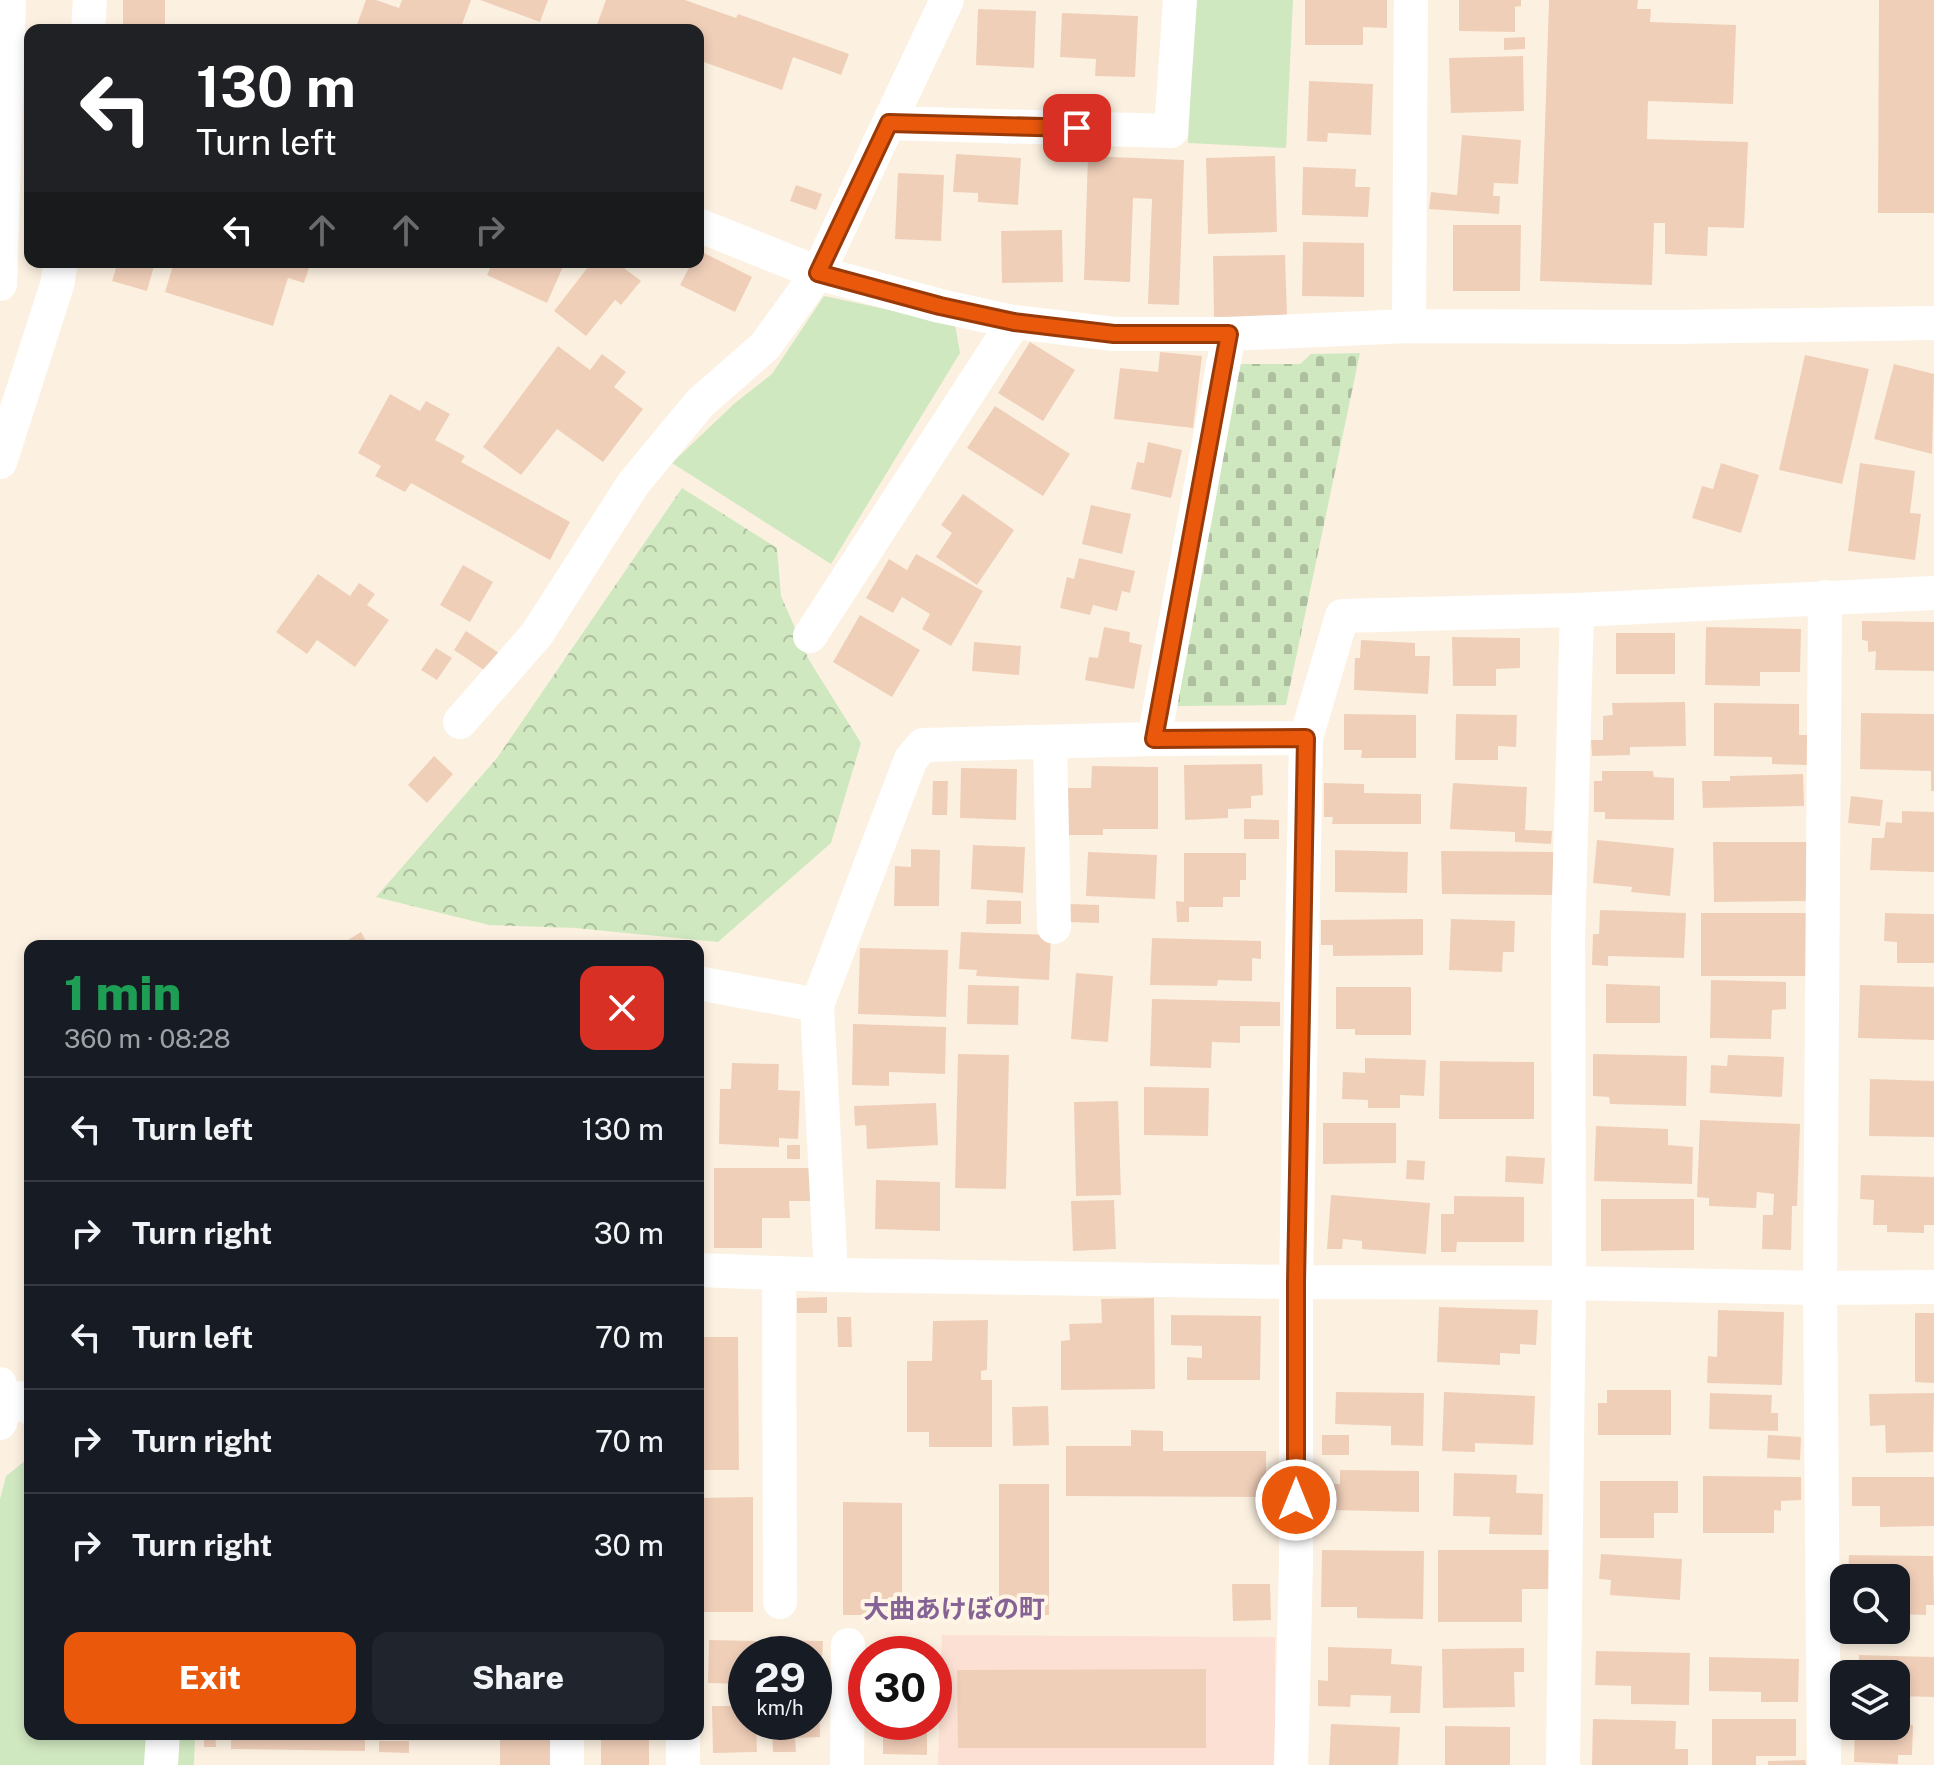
<!DOCTYPE html>
<meta charset="utf-8">
<style>
:root{--surface:#171b24;--page:#20242c;--text:#f1f3f6;--muted:#9ea1a6;--line:#363941;--accent:#ea580c}
body{margin:0;font-family:"Public Sans","Noto Sans JP",sans-serif;background:var(--page);color:var(--text);height:100vh;display:flex;flex-direction:column;font-size:30px;white-space:nowrap}
*{box-sizing:border-box;margin:0}
p{font-size:26px;color:var(--muted)}
.icon{flex:none;width:44px;height:44px;fill:none;stroke:currentColor;stroke-width:2;stroke-linecap:round;stroke-linejoin:round}
.map{position:relative;flex:1;overflow:hidden}
.panel{position:absolute;left:24px;top:940px;width:680px;height:800px;display:flex;flex-direction:column;background:var(--surface);border-radius:16px;box-shadow:0 4px 12px #0003}
.panel>*{flex:none}
.top-card{position:absolute;left:24px;top:24px;width:680px;height:244px;border-radius:16px;box-shadow:0 4px 12px #0003;background:#202124;color:#fff;overflow:hidden}
.fabs{position:absolute;left:1830px;top:1564px;display:grid;gap:16px}
.fabs a{display:grid;place-items:center;width:80px;height:80px;border-radius:16px;background:var(--surface);box-shadow:0 4px 12px #0003;font-size:40px}
.speed{position:absolute;left:728px;top:1636px;display:flex;gap:16px;font-size:40px;font-weight:700;text-align:center}
.speed>*{display:grid;place-content:center;width:104px;height:104px;border-radius:50%;background:var(--surface);box-shadow:0 4px 12px #0003;line-height:1}
.speed small{font-size:20px;font-weight:400}
.speed .limit{border:12px solid #d22;background:#fff;color:#111}
.pin{position:absolute;display:grid;place-items:center;width:68px;height:68px;color:#fff;margin:-34px;border-radius:16px;box-shadow:0 4px 12px #0006}
.me{position:absolute;width:88px;margin:-44px;rotate:0deg;stroke-linejoin:round;filter:drop-shadow(0 0 6px #0008)}
.turn{display:flex;align-items:center;gap:28px;height:168px;padding:0 40px;font-size:36px}
.turn .icon{width:104px;height:104px;stroke-width:2.5}
.turn b{display:block;font-size:56px;line-height:68px}
.lanes{display:flex;align-items:center;height:76px;padding:0 40px;background:#0003;justify-content:center;gap:40px;direction:ltr}
.lanes .off{opacity:.35}
.round{display:grid;place-items:center;flex:none;width:84px;height:84px;border-radius:16px;background:var(--page)}
.headline{display:flex;align-items:center;justify-content:space-between;height:136px;padding:0 40px}
h1{font-size:48px;font-weight:800;line-height:60px;color:#1e9e55}
.cta{display:flex;gap:16px;margin-top:auto;padding:16px 40px}
.cta a{flex:1;height:92px;border-radius:16px;background:var(--accent);color:#fff;font-size:32px;font-weight:800;line-height:92px;text-align:center}
.cta a+a{background:var(--page);color:var(--text)}
ul{padding:0;list-style:none}
li{display:flex;align-items:center;gap:24px;height:104px;padding:0 40px;border-top:2px solid var(--line)}
li div{flex:1}
li b{display:block;font-size:30px}
li em{font-style:normal}
.map>svg:first-child{display:block}
.commercial{fill:#fce0d4}
.green{fill:#d0e8c0}
.forest{fill:url(#forest-crowns)}
.cemetery{fill:url(#cemetery-stones)}
.building{fill:#f0cfb9}
.lines{fill:none;stroke-linecap:round;stroke-linejoin:round}
.minor{stroke:#fff;stroke-width:34}
.route-casing{stroke:#983908;stroke-width:20}
.route{stroke:#ea580c;stroke-width:14}
.labels{text-anchor:middle;stroke-width:8;stroke-linejoin:round;paint-order:stroke}
.neighbourhood-label{font-size:26px;font-weight:bold;fill:#856495;stroke:#fff5e6}
</style>
<div class="map">
<svg width="1934" height="1765" viewBox="0 0 1934 1765">
<defs>
<pattern id="forest-crowns" width="20" height="18" patternUnits="userSpaceOnUse" patternTransform="scale(2)"><rect width="20" height="18" fill="#d0e8c0"/><path d="M2 6a3 3 0 1 1 6 0M12 15a3 3 0 1 1 6 0" fill="none" stroke="#adbf9e"/></pattern>
<pattern id="cemetery-stones" width="16" height="16" patternUnits="userSpaceOnUse" patternTransform="scale(2)"><rect width="16" height="16" fill="#d0e8c0"/><path d="M2 7V4a2 2 0 0 1 4 0v3zM10 15v-3a2 2 0 0 1 4 0v3z" fill="#adbf9e"/></pattern>
</defs>
<rect width="100%" height="100%" fill="#fcf1e1"/>
<path class="commercial" d="M942,1635L1275,1637V1765H938Z"/>
<path class="green" d="M1195,0H1293L1286,148L1188,143Z
M824,296L955,324L960,353L831,564L672,463L735,403L772,374Z
M30,1457V1734H195L194,1765H0V1499L6,1476Z"/>
<path class="forest" d="M682,488L777,548L781,596L809,660L861,743L831,843L718,942L575,928L489,925L376,897L497,758Z"/>
<path class="cemetery" d="M1360,353L1286,705L1177,706L1235,364H1300L1311,354Z"/>
<path class="building" d="M123,0H165V30H123Z
M366,0H376L399,8L402,0H471L461,27L467,30H355Z
M480,0H548L540,22Z
M606,0H685L736,18L738,14L849,54L841,75L793,57L782,90L698,60V30H595Z
M1305,0H1387V28L1363,27V45H1305Z
M1459,0H1521V6L1515,7V32L1459,31Z
M1549,0H1638L1637,9H1651L1650,22L1736,25L1733,104L1648,101L1647,139L1748,142L1744,228L1708,227L1707,256L1665,254V223H1654L1652,285L1540,281Z
M1879,0H1934V213H1878Z
M978,9L1036,11L1034,68L976,65Z
M1062,13L1138,16L1135,77L1095,76L1096,59L1060,57Z
M1525,37V49L1504,50V38Z
M1523,56L1524,111L1451,113L1449,58Z
M1309,81L1373,84L1371,135L1328,133L1327,142L1307,141Z
M1462,135L1521,140L1518,184L1494,183L1493,196H1500L1499,214L1429,209L1431,192L1457,195Z
M956,154L1021,158L1018,205L978,202V193L953,192Z
M1088,156L1184,160L1179,305L1148,304L1152,199L1133,198L1130,282L1084,280Z
M1275,156L1277,232L1208,234L1206,158Z
M1303,167L1356,169L1355,187H1370L1368,217L1302,215Z
M898,173L944,175L941,241L895,239Z
M796,185L822,194L816,210L790,201Z
M1453,225H1521L1520,291H1453Z
M1062,230L1063,282L1002,283L1001,231Z
M1303,242L1364,243V297L1302,296Z
M698,250L752,277L735,312L680,285L692,262H698Z
M1285,255L1287,316L1214,317L1213,256Z
M118,262H155L147,291L112,281Z
M174,262H311L304,283L288,278L273,326L165,292Z
M493,262H565L547,303L487,275Z
M592,262H616L641,281L621,305L615,300L586,336L554,311Z
M1030,342L1075,370L1043,421L998,393Z
M558,346L590,370L602,354L626,372L614,387L643,409L603,462L557,429L521,475L483,447Z
M1160,352L1202,356L1193,428L1114,419L1120,368L1158,372Z
M1805,355L1869,369L1842,484L1779,470Z
M1894,364L1934,374L1932,454L1874,439Z
M390,394L420,411L426,401L450,414L435,440L465,456L461,462L570,522L550,560L411,483L405,492L375,476L381,466L358,453Z
M995,406L1070,454L1043,496L967,448Z
M1148,442L1182,450L1171,498L1131,489L1137,462L1144,463Z
M1721,463L1759,475L1741,533L1692,518L1702,486L1713,489Z
M1860,463L1915,471L1910,513L1921,514L1915,560L1848,551Z
M963,494L1014,530L977,585L936,557L952,533L941,525Z
M1091,505L1131,514L1122,554L1082,544Z
M916,554L983,591L951,646L922,629L930,614L902,597L893,613L866,598L889,559L907,570Z
M1079,558L1135,571L1130,593L1122,591L1117,611L1093,605L1090,615L1060,608L1067,577L1074,579Z
M463,565L493,582L470,622L440,605Z
M318,574L350,596L359,583L375,594L367,605L389,620L355,667L317,640L307,654L276,632Z
M860,615L920,650L892,697L833,662Z
M1862,621L1934,622V671L1875,670L1876,651L1868,652V641L1862,640Z
M1104,627L1130,632L1129,642L1142,645L1134,689L1085,680L1089,657L1098,658Z
M1706,627L1801,629L1800,672H1760V686L1705,685Z
M466,631L499,653L487,672L454,650Z
M1616,633H1675V674H1616Z
M1452,637L1520,638V668L1496,669V686H1453Z
M1361,640L1415,643V656H1430L1428,694L1354,690L1355,658H1360Z
M974,642L1021,646L1019,675L972,671Z
M436,648L452,658L437,680L421,670Z
M1685,702L1686,746L1630,747V755L1592,756L1591,740H1603V716L1613,715L1612,703Z
M1714,703L1799,704V735H1808V765L1772,764V757L1714,756Z
M1861,713L1934,714V791H1931V771L1860,769Z
M1344,714L1416,715V758H1361L1362,750H1344Z
M1456,714L1517,715L1516,747L1498,746V760H1455Z
M434,756L453,774L427,803L408,785Z
M1262,764L1263,795L1251,796V808L1228,809V818L1185,820L1184,765Z
M1092,766L1158,767V829H1103V835H1067V788H1091Z
M961,768L1017,769L1016,820L960,818Z
M1602,771H1653L1654,777L1674,778V820L1605,819V812H1594V781H1602Z
M1803,774L1804,806L1703,808L1702,781H1730V776Z
M933,781H948L947,815H932Z
M1324,783L1364,784V793L1421,794V824H1332L1333,817H1324Z
M1453,783L1527,787L1525,830L1552,831L1551,844L1515,842V832L1450,829Z
M1851,796L1883,800L1880,826L1848,823Z
M1902,811L1934,812V872L1870,870L1872,838H1884L1886,822L1902,823Z
M1244,819L1279,820V839H1244Z
M1597,840L1674,848L1670,896L1631,892L1632,887L1593,883Z
M1713,842H1808L1809,901L1714,902Z
M973,845L1025,847L1023,893L971,889Z
M911,849L940,850L939,906H894L895,866L911,867Z
M1335,850L1408,852L1407,893L1335,892Z
M1441,851L1553,852V895L1442,894Z
M1088,852L1157,855L1155,899L1086,896Z
M1184,853H1246V880H1240V897H1223V907H1189V922H1177L1176,901L1184,902Z
M987,900L1021,901V924H986Z
M1070,904L1099,905V923L1069,922Z
M1600,910L1686,913L1684,958L1608,956V966L1592,965L1593,934H1599Z
M1701,913H1808V976H1701Z
M1885,913L1934,914V963H1897V942L1884,941Z
M1423,919V955L1333,956V945H1321V920Z
M1451,919L1515,921L1514,952H1503L1502,972L1449,970Z
M361,932L369,946H338Z
M961,932L1051,935L1049,980L976,976L977,970L959,969Z
M1152,938L1261,941V959L1252,958V981L1218,980L1217,986L1150,985Z
M860,948L948,950L946,1017L858,1014Z
M1076,973L1113,976L1108,1042L1071,1039Z
M1711,980L1786,982V1009L1772,1010L1771,1039L1710,1038Z
M1606,984L1660,986V1023H1606Z
M968,985L1019,986L1018,1025L967,1024Z
M1860,985L1934,987V1040L1858,1038Z
M1336,987H1411V1035H1355V1029H1336Z
M1152,999L1280,1002V1026H1240V1043L1212,1042L1211,1068L1150,1066Z
M853,1024L946,1027L945,1074L889,1072V1086L852,1085Z
M958,1054L1009,1055L1006,1189L955,1188Z
M1593,1054L1687,1056L1686,1106L1610,1104L1609,1097L1593,1096Z
M1728,1055L1784,1057L1782,1097L1710,1093L1711,1065L1727,1066Z
M1365,1058L1426,1060L1424,1096L1400,1095V1108H1368V1100L1342,1099L1343,1072L1365,1073Z
M1440,1061L1534,1062V1119H1439Z
M732,1063L779,1064L778,1090L800,1091L798,1139L779,1138V1147L719,1144L720,1089H731Z
M1870,1079L1934,1081V1137L1869,1136Z
M1144,1087L1209,1088L1208,1136L1144,1135Z
M1118,1101L1121,1195L1076,1196L1074,1102Z
M936,1103L938,1145L867,1149L866,1125L855,1126L854,1106Z
M698,1109H701V1146H698Z
M1700,1120L1800,1124L1797,1206H1792L1791,1250L1762,1249L1763,1215H1773L1774,1194L1757,1192L1756,1208L1709,1206V1198L1697,1197Z
M1323,1123H1396V1163L1323,1164Z
M1596,1126L1668,1129V1145L1693,1147L1692,1184L1594,1181Z
M787,1145H800V1159H787Z
M1506,1156L1545,1158L1543,1184L1505,1182Z
M1407,1160L1425,1161L1424,1180L1406,1179Z
M714,1168H810V1201H789L790,1218H762V1248H714Z
M1861,1175L1934,1177V1225H1924V1233L1887,1232V1225H1873L1874,1200L1860,1199Z
M876,1180L940,1182V1231L875,1229Z
M1331,1195L1430,1203L1426,1254L1362,1249V1241L1343,1239L1342,1249H1327Z
M1454,1196L1524,1197V1242H1457L1456,1252H1441V1214H1454Z
M1601,1199H1694V1250L1601,1251Z
M1114,1200L1116,1249L1073,1251L1071,1201Z
M827,1297V1313H797V1298Z
M1154,1298L1155,1389L1061,1390V1341L1070,1340L1069,1324L1102,1323L1101,1299Z
M1439,1307L1538,1310L1536,1345L1520,1344V1354L1500,1353V1365L1437,1362Z
M1718,1310L1784,1312L1782,1385L1707,1383L1708,1356L1717,1357Z
M1915,1313H1934V1383L1915,1382Z
M1171,1315L1261,1316L1260,1380H1187V1357L1202,1358V1346L1171,1345Z
M837,1317H851L852,1347H838Z
M988,1320L987,1370L981,1371V1380H992V1447H929V1432H907V1361H932L933,1321Z
M698,1337H738L739,1470H698Z
M1607,1390H1671V1435H1598V1403H1607Z
M1336,1392L1424,1393L1423,1446L1391,1445V1426L1335,1424Z
M1444,1392L1535,1396L1533,1445L1475,1443V1452L1442,1451Z
M1710,1393L1772,1395L1771,1413H1778V1431L1709,1429Z
M1934,1393L1933,1452L1886,1453L1885,1425L1870,1426L1869,1394Z
M1048,1406L1049,1445L1013,1446L1012,1407Z
M1131,1430L1163,1431V1451H1266V1497L1066,1496V1446H1131Z
M1322,1435H1349V1455H1322Z
M1768,1435L1801,1437L1800,1460L1767,1458Z
M1340,1470L1419,1471V1512L1330,1510V1484H1340Z
M1454,1473L1517,1475L1516,1493L1543,1494L1542,1535L1489,1534L1490,1517L1453,1516Z
M1703,1476L1801,1477V1500L1781,1501V1511L1774,1510V1533H1703Z
M1852,1477H1934V1526L1880,1527V1506H1852Z
M1600,1481H1678V1513H1654V1538H1600Z
M999,1484H1049V1615H999Z
M753,1497V1612H698V1498Z
M843,1502L902,1503V1615H843Z
M1322,1550L1424,1551L1423,1619L1357,1618V1607H1321Z
M1438,1550H1550V1589H1522V1622H1438Z
M1601,1554L1682,1559L1680,1600L1610,1595L1611,1580L1599,1579Z
M1849,1555L1933,1556L1934,1605H1926V1615L1896,1614V1578H1848Z
M1232,1584H1270L1271,1620L1233,1621Z
M709,1640L756,1641L755,1654H746V1684L708,1683Z
M770,1640L823,1641L821,1675H814V1654H770Z
M878,1642L926,1644L925,1654H877Z
M1328,1647L1392,1649L1391,1664L1422,1666L1420,1713H1390L1391,1696L1351,1695L1350,1707L1318,1706V1680L1328,1681Z
M1524,1648V1672H1514L1515,1707L1443,1708L1442,1649Z
M1596,1651L1690,1653L1689,1705L1631,1704V1686L1595,1685Z
M1859,1655L1934,1657V1697L1896,1696V1674H1852V1667L1859,1668Z
M1709,1657L1799,1659L1798,1702H1761V1692L1709,1691Z
M1206,1669V1748H958L957,1670Z
M814,1701H819L820,1737L795,1738L796,1752H773L772,1722H814Z
M712,1706H746V1722H756L757,1752L713,1753Z
M1593,1719L1676,1721L1675,1749H1688V1765H1592Z
M1712,1719H1796V1756H1756V1765H1712Z
M883,1722H927V1755L883,1754Z
M1331,1724L1400,1727L1398,1765H1329Z
M1896,1724L1913,1725L1912,1755H1898V1764L1854,1762L1855,1726H1896Z
M1445,1726L1510,1727V1765H1445Z
M204,1734H215L216,1747H204Z
M231,1734H365V1751L231,1749Z
M500,1734H560V1765H500Z
M601,1734H649V1765H601Z
M379,1741H409V1753L379,1752Z
M1805,1760L1806,1765H1768V1761Z"/>
<g class="lines">
<path class="minor" d="M88,30L90,0
M889,123L1171,131L1180,0
M698,225L818,273L940,306L1014,322L1114,334H1229L1409,326L1673,327L1934,323
M0,284L9,0
M1409,326L1411,0
M0,462L57,285L61,262
M810,636L1014,322
M460,722L537,634L633,484L700,403L765,346L818,273L947,0
M1154,739L1229,334
M1050,742L1054,927
M698,983L817,1005
M698,1270L831,1275L1296,1282L1569,1283L1820,1288L1934,1287
M779,1273L780,1602
M831,1275L817,1005L911,759L923,745L1154,739L1306,738
M0,1384L4,1410L0,1423
M22,1398L30,1408
M567,1734V1765
M161,1765L163,1734
M683,1765V1734
M847,1765L848,1645
M1291,1765L1296,1563V1282L1306,738L1342,616L1577,610L1934,593
M1563,1765L1569,1283L1568,937L1577,610
M1824,1765L1820,1288L1825,597"/>
</g>
<g class="lines">
<g class="route-casing">
<path id="route" d="M1077,128L889,123L818,273L940,306L1014,322L1114,334H1229L1154,739L1306,738L1296,1282V1500"/>
</g>
<use href="#route" class="route"/>
</g>
<g class="labels">
<g class="neighbourhood-label">
<text x="954" y="1618">大曲あけぼの町</text>
</g>
</g>
</svg>
<div class="fabs">
<a><svg class="icon" aria-label="search" viewBox="0 0 24 24"><circle cx="10" cy="10" r="6"/><path d="M15 15l6 6"/></svg></a>
<a><svg class="icon" aria-label="layers" viewBox="0 0 24 24"><path d="M12 4l9 5-9 5-9-5zM3 14l9 5 9-5"/></svg></a>
</div>
<div class="speed"><div>29<small>km/h</small></div><div class="limit">30</div></div>
<div class="pin" style="left:1077px;top:128px;background:#d93025"><svg class="icon" aria-label="arrive" viewBox="0 0 24 24"><path d="M6 21V4h12l-3 4 3 4H6"/></svg></div>
<svg class="me" style="left:1296px;top:1500px" viewBox="-20 -20 40 40"><circle r="17" fill="#ea580c" stroke="#fff" stroke-width="3"/><path d="M0-11L8 9 0 5-8 9z" fill="#fff"/></svg>
<div class="top-card">
<div class="turn"><svg class="icon" aria-label="left" viewBox="0 0 24 24"><path d="M17 20v-9H6M10 6l-5 5 5 5"/></svg><div><b>130 m</b>Turn left</div></div>
<div class="lanes"><svg class="icon" aria-label="left" viewBox="0 0 24 24"><path d="M17 20v-9H6M10 6l-5 5 5 5"/></svg><svg class="icon off" aria-label="ahead" viewBox="0 0 24 24"><path d="M12 20V5M6 11l6-6 6 6"/></svg><svg class="icon off" aria-label="ahead" viewBox="0 0 24 24"><path d="M12 20V5M6 11l6-6 6 6"/></svg><svg class="icon off" aria-label="right" viewBox="0 0 24 24"><path d="M7 20v-9h11M14 6l5 5-5 5"/></svg></div>
</div>
<section class="panel">
<div class="headline"><div><h1>1 min</h1><p>360 m · 08:28</p></div><a class="round" style="background:#d93025;color:#fff"><svg class="icon" aria-label="close" viewBox="0 0 24 24"><path d="M6 6l12 12M18 6L6 18"/></svg></a></div>
<ul>
<li><svg class="icon" aria-label="left" viewBox="0 0 24 24"><path d="M17 20v-9H6M10 6l-5 5 5 5"/></svg><div><b>Turn left</b></div><em>130 m</em></li>
<li><svg class="icon" aria-label="right" viewBox="0 0 24 24"><path d="M7 20v-9h11M14 6l5 5-5 5"/></svg><div><b>Turn right</b></div><em>30 m</em></li>
<li><svg class="icon" aria-label="left" viewBox="0 0 24 24"><path d="M17 20v-9H6M10 6l-5 5 5 5"/></svg><div><b>Turn left</b></div><em>70 m</em></li>
<li><svg class="icon" aria-label="right" viewBox="0 0 24 24"><path d="M7 20v-9h11M14 6l5 5-5 5"/></svg><div><b>Turn right</b></div><em>70 m</em></li>
<li><svg class="icon" aria-label="right" viewBox="0 0 24 24"><path d="M7 20v-9h11M14 6l5 5-5 5"/></svg><div><b>Turn right</b></div><em>30 m</em></li>
</ul>
<div class="cta"><a>Exit</a><a>Share</a></div>
</section>
</div>
